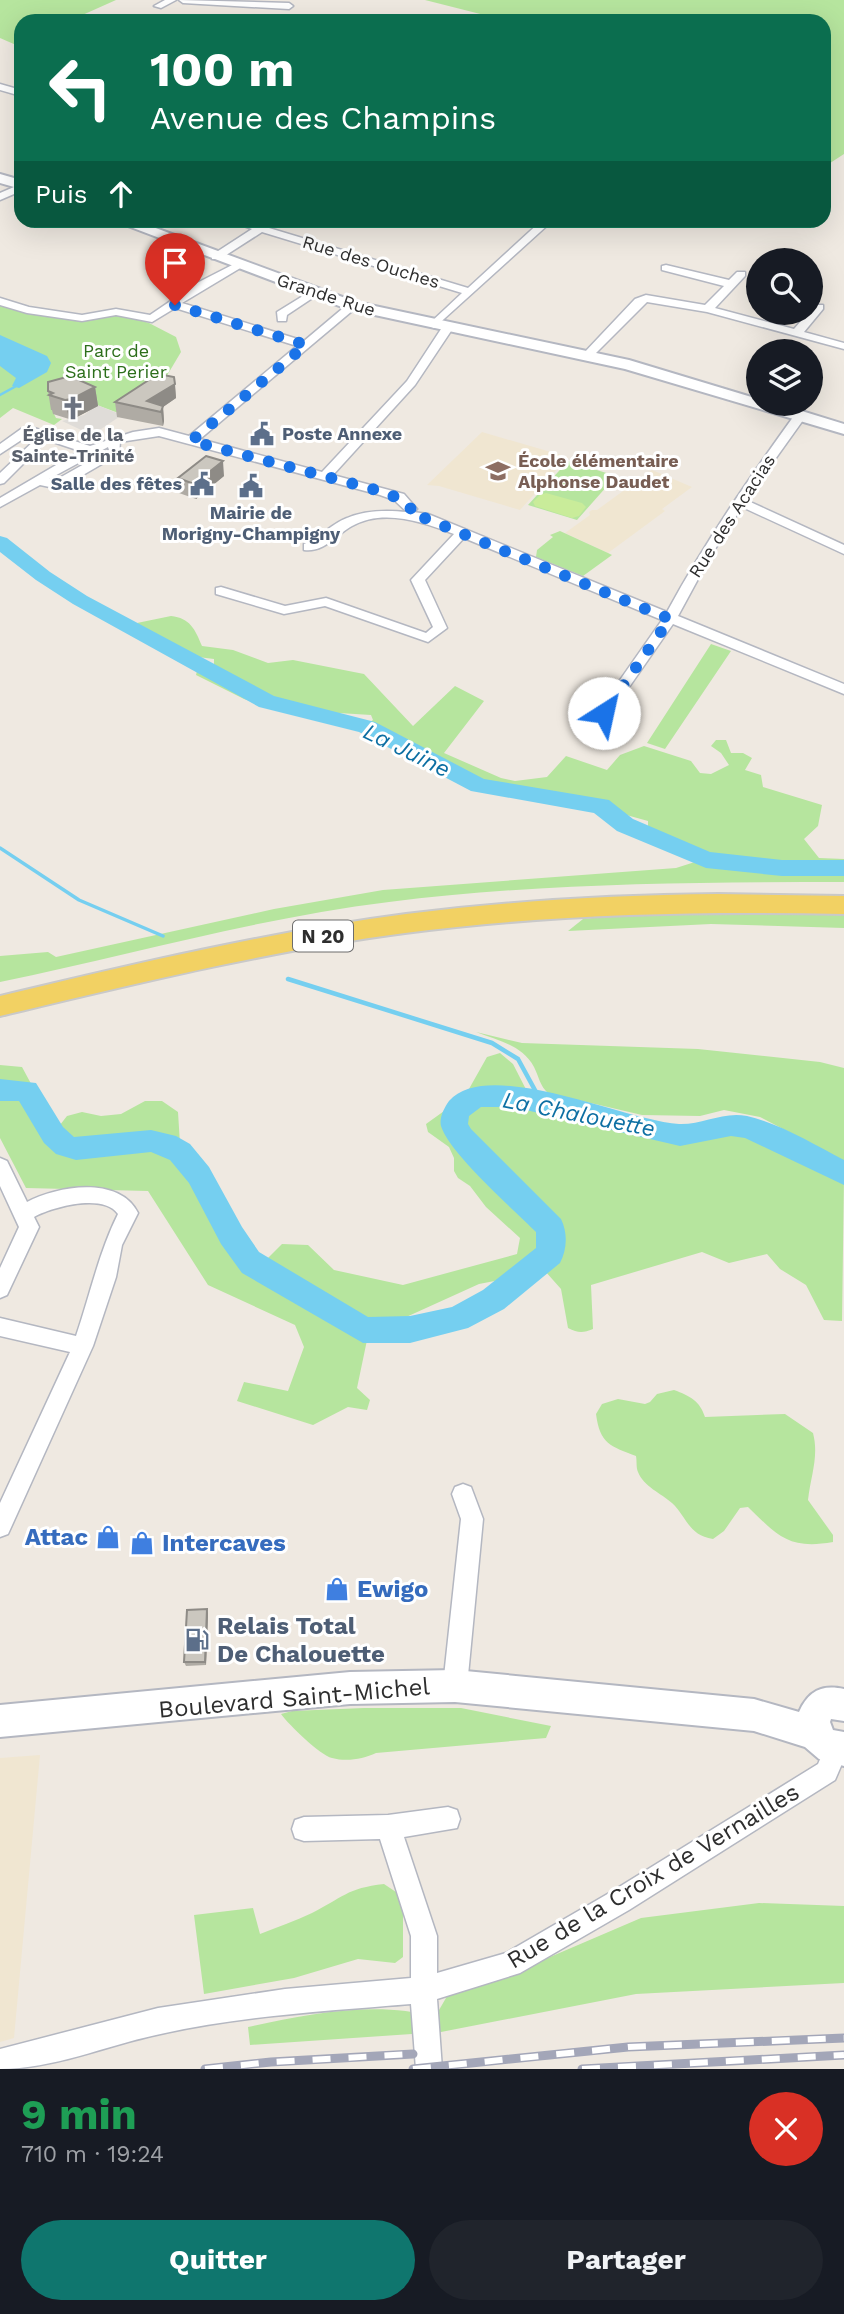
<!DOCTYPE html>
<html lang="fr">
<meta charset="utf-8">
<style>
:root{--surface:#171b24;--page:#20242c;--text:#f1f3f6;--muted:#9ea1a6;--accent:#0f766e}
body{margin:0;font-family:"Work Sans",sans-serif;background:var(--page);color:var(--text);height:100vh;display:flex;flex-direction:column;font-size:26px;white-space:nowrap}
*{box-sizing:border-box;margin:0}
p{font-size:23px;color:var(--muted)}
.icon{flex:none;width:38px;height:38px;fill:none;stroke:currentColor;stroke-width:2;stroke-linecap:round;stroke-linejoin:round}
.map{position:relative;height:2069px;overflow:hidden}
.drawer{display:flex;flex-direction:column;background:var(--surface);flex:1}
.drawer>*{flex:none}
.hud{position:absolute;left:14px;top:14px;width:817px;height:214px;border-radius:21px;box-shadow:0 7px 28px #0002;background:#0b6e4f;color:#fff;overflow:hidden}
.fabs{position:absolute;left:746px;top:248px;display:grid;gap:14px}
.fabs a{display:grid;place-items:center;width:77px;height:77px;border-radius:50%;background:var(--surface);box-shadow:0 7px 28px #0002;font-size:35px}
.pin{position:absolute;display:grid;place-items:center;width:60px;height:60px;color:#fff;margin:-72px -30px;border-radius:50% 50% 50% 0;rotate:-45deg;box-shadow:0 0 7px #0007}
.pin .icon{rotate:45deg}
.me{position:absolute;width:77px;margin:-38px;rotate:35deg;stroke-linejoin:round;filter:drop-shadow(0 0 5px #0008)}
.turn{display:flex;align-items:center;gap:24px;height:147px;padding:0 21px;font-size:32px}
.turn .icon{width:91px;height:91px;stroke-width:2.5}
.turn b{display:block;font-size:49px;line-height:60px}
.then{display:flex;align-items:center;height:66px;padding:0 21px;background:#0003;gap:14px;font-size:26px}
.round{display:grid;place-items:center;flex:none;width:74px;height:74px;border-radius:37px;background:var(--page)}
.head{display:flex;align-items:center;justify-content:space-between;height:119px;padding:0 21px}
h1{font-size:42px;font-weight:700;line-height:52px;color:#1e9e55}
.cta{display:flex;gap:14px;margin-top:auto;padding:14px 21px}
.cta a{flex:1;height:80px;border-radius:42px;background:var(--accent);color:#fff;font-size:28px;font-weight:700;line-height:80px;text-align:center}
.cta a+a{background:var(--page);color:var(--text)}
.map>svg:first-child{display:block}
.education{fill:#f0e6d1}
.green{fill:#b6e59e}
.pitch{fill:#c9ec9a}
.plaza{fill:#dfdcd8}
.water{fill:#75cff0}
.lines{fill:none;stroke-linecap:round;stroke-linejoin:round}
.stream-far2{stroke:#75cff0;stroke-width:2.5}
.stream-far1{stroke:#75cff0;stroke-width:3.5}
.stream{stroke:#75cff0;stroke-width:4.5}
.river{fill:#75cff0;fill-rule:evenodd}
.street-casing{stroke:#b4b7c1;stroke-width:3}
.secondary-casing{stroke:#b4b7c1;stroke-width:4}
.primary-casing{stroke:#c9c9c9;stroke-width:4}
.street{fill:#fff;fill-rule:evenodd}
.secondary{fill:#fff;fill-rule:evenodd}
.primary{fill:#f2d163;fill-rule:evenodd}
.rail-casing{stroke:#a3a6b8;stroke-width:9}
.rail{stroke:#fff;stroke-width:6;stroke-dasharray:18;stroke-linecap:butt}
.wall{fill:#afaba4}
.shaded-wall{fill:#8e8b86}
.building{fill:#cbc7bf;stroke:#8e8b86;stroke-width:2}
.route{stroke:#1a73e8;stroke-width:12;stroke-dasharray:0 21.6}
.labels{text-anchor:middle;stroke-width:6;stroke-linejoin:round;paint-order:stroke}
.far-street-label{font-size:18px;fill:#2e2e2e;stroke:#fff}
.far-park-label{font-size:18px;fill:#2c6e1b;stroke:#fff}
.far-service-label{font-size:18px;font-weight:bold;fill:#4e5e75;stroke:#fff;text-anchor:start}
.far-worship-label{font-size:18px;font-weight:bold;fill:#5b616d;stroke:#fff}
.far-education-label{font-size:18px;font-weight:bold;fill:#785e54;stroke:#fff;text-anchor:start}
.shield{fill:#fff;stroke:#6d6d6d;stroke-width:2}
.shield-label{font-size:19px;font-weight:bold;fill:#2e2e2e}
.water-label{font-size:23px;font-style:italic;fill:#0d6fa3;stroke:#fff}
.near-shop-label{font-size:24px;font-weight:bold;fill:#366cbe;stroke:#fff;text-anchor:start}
.near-service-label{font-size:24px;font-weight:bold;fill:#4e5e75;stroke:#fff;text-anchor:start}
.near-street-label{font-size:24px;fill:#2e2e2e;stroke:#fff}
</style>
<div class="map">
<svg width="844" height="2069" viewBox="0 0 844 2069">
<rect width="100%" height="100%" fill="#efe9e1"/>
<path class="education" d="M482,432L568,457L520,510L439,486L427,485Z
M652,470L692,487L662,509L665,511L608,553L565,533L590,515L589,512L592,510H597Z
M40,1755L14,2038L0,2042V1758Z"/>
<path class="green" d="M0,0H116L69,21H21V43L16,45L0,38Z
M425,0H844V154L824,167V21H508Z
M0,303L74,319L119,314L149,323L176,337L181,352L159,389L121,414L97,405L54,414L56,418L62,419L54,425L13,408L0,418Z
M568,461L616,476L577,520L528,505Z
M560,531L608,553L612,555L583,576L536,557L537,550L553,537L550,535Z
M171,616C190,618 195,629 202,646L233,650L268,663L293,660L364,674L413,726L455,686L484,701L444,753L501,778L515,781L547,777L566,756L607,770L620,755L644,746L691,761L700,773L711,774L729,765L721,753L711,746L716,740H726L731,753H743L752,758L745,770L761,775L763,787L822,805L818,826L804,839L819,858L844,859V882C692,882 540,883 389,902C258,918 130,955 0,982V956L48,952L56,957L274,909L383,890L676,868L698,861L682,847L648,830V821L612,811L589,799L540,790L484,784L432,759L416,758L365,733L361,728L373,720L371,715L274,709L244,699L196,675L197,671L214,664V659L166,653L157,647L137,623Z
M711,644L731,651L665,749L647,743Z
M672,909L844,914V928L711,924L568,931L583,919Z
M476,1032L522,1043L698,1049L820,1062L844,1068V1161L760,1117L724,1110L700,1116L642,1115L548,1093C540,1086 539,1077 534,1067C522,1045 499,1041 476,1032Z
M500,1053L513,1064L535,1107L606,1125L675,1138L737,1132L755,1135L844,1177L842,1321L824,1320L806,1285L780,1269L767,1254L729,1263L702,1252L591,1285L593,1329C583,1333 578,1333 568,1328L561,1289L545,1271L479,1284L404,1318L371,1321L357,1388L370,1400L367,1410L348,1407L313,1425L237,1401L244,1382L288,1391L304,1347L295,1325L208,1285L148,1191L26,1188L0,1138V1065L22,1067L56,1130L67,1116L82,1112L101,1116L121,1114L145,1101H162L178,1112L180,1144C216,1178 225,1231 261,1265L282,1244L308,1245L334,1270L403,1285L517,1254L520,1238L486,1207L470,1186L458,1178L454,1171V1158L449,1147L428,1132L426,1124L465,1096L487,1057Z
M674,1390C690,1396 700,1401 705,1417L785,1414L813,1433C819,1456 811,1475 808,1500L833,1535V1542C788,1550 777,1535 748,1507L740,1508L724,1531L713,1539C688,1535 687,1517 672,1503C661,1493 644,1487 638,1472C636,1468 637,1461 636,1456C610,1446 600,1444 596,1414L602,1404L618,1399L645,1404L650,1402L657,1394Z
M364,1708H461L551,1726L546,1738L376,1753C363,1759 347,1762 332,1758C320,1755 289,1725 281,1714L292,1711Z
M384,1884L399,1894L403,1908V1957L395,1963L358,1959L294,1978L204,1994L194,1915L253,1908L260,1934C277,1927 295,1921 312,1913C342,1898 347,1888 384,1884Z
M759,1903L844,1906V1983L636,1994L441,2032L250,2045L248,2027C305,2014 378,2000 435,2017L450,1991L536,1963L641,1918Z"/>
<path class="pitch" d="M546,493L582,503L586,507L579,516L572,518L535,506L533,502L540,495Z"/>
<path class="plaza" d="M97,405L122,415L92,435L62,421L84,415Z"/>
<path class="water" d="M0,335L47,356L51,363L47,372L19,388L12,386L16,378L0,366Z"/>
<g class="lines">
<path class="stream-far2" d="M0,395L20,384"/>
<path class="stream-far1" d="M0,848L79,900L163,936"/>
<path class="stream" d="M288,979L492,1043L518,1059L542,1103"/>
<path class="river" d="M0,536L7,538L50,572L87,596L274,696L375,722L484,779L609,800L633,819L710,852L782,860H844V876H782L706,868L617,831L594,813L471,791L359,732L259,707L73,604L36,580L0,552Z
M0,1079L36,1083L63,1127L74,1137L151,1130L176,1136L190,1144L209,1167L242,1227L259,1252L368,1317L410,1316L452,1307L483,1290L536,1248V1232C514,1210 449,1153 441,1126C439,1118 444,1108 449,1101C488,1056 626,1121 679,1124C702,1125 723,1111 747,1116C781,1124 813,1144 844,1160V1185L745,1138L731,1136L680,1146L513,1107H481L469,1116L468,1124L471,1129L561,1219C568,1233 567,1250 560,1263L504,1309L468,1328L410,1343H363L242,1273L221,1244L189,1183L170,1160L151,1152L76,1160L56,1154L44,1143L19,1101H0Z"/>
<g class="street-casing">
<path id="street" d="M165,0H176L161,8L154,6Z
M179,0L289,3L293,6L289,9L183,3Z
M0,84L21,90V96L0,90Z
M21,184V191L0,200V193Z
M228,220H245L259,225L270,223L269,228L468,288L541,221L550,223L434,328L428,325L430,323L462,293L262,232L220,259H212V255L252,229Z
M238,262L243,265L242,267L182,303L304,341L348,304L358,306L200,439L322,472L407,381L443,326H451L453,328L415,385L333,475L404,494L417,509L413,512L428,514L667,612C705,542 749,478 796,413H804L806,416L746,500L844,545V554L742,507L710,557L678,616L844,684V694L673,624L609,716H599L597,713L599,710L662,620L464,538L425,580L447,628L428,642L325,606L284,614L216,594V588L221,587L285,606L326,598L426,633L433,627L411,580L454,534C424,522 383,508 352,526C337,534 324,553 304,550V544C320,538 331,524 347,518C365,510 388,510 407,512L394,500L380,495L159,436L120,442L119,454L59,489L40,485L0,507V498L80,451L44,439L43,444L4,483L0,484V473L38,437L29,435L0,454V444L21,429L31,427L90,446L133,432L159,428L189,436L297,346L175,308L152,322L116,315L82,321L27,313L0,305V298L29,307L82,315L116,309L150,315L197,283ZM108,447L109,450L54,481L49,479Z
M666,265L729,280L737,272H745V276L715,308L794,329L815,305H823V309L804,332L844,343V349L707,312L647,302L591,358H583V354L635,299L646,295L705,305L724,286L662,270V266Z
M311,291L320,293L287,315L286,321H278L277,312Z
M0,1158L7,1161L27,1202C57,1186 119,1175 138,1213L122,1245L116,1277L93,1346L8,1534L0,1537V1503L70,1352L0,1336V1318L76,1336C90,1295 99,1252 118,1214C103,1193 52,1207 34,1217L39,1227L7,1295L0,1298V1268L19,1227L0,1186Z
M463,1484L471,1487L483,1519L467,1686L463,1694L455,1698L447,1694L443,1686L461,1519L452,1494L455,1487Z
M836,1737L844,1740V1759L835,1780L629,1910L520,1973L437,1999L442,2069H416L411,2004C326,2011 239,2016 156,2035C105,2046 53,2069 0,2069V2049L158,2008L285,1989L411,1978V1936L380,1839L304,1841L295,1838L292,1829L295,1820L304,1817L388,1815L448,1807L457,1810L460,1819L457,1828L404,1837L437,1936V1973L506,1953L611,1892L818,1764L828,1741Z"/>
</g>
<g class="secondary-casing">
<path id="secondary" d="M0,174L21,180V189L0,183Z
M112,220H134L356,302L629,360L758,399V404H779L844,424V434L625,369L347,309Z
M455,1670L754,1699L799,1712C808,1691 822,1684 844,1689V1721L831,1719L830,1722L833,1730L844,1732V1766L819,1759L805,1747L754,1731L455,1702L350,1704L0,1737V1705L350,1672Z"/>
</g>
<g class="primary-casing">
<path id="primary" d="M718,894L844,896V914C697,911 551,914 405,933C268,951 134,984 0,1016V996C134,964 269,932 406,914C509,901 614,895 718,894Z"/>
</g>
<use href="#street" class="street"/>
<use href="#secondary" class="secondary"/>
<use href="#primary" class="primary"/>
<g class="rail-casing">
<path id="rail" d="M205,2069L271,2062L413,2054
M413,2069L628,2047L844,2038
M582,2069L844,2055"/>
</g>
<use href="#rail" class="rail"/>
</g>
<path class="wall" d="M174,377L176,398L163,407L164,421L163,426L117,417L115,402Z
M95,387L98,406L75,418L69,419L53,414L52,410H51L48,391Z
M224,476L196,499L179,493L178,478Z
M208,1613L206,1665L186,1666L184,1662Z"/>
<path class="shaded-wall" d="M175,384L176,398L163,407L164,421L163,426L161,412L147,401Z
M95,387L98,406L75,418L69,419L65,400Z
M223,461L224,476L196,499L194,484Z
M207,1609L208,1613L206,1665L205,1662Z"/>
<path class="building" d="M158,374L174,377L175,384L147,401L163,406L161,412L115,402Z
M70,376L95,387L72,399L65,400L49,395L53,393L48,391V382Z
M206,456L223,461L194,484L178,478Z
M207,1609L205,1662H184L187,1610Z"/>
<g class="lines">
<path class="route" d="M175,305L306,345L191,441L384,492L406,502L411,509L410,514L422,517L670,619L604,713"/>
</g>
<defs>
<g id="church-bare" transform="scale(1.89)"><path d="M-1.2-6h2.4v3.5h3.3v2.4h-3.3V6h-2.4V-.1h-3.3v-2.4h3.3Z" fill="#6b7280" stroke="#fff" stroke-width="2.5" paint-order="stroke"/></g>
<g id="civic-bare" transform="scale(1.89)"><path d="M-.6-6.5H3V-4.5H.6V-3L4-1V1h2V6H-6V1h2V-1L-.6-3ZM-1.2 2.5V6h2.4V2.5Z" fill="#5c6f8a" stroke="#fff" stroke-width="2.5" paint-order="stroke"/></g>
<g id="school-bare" transform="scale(1.89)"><path d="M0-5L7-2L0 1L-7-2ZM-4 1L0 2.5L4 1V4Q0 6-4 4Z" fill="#8d6e63" stroke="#fff" stroke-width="2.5" paint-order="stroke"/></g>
<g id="shop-bare" transform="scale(1.89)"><path d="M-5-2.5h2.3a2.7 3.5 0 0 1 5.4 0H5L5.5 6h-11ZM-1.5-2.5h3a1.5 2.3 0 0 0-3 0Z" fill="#3f7fe0" stroke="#fff" stroke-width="2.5" paint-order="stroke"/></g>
<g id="fuel-bare" transform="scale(1.89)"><path d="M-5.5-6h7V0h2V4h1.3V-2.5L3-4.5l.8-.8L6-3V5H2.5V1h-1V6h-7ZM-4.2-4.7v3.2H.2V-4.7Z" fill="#5c6f8a" stroke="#fff" stroke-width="2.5" paint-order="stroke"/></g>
</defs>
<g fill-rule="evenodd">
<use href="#church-bare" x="73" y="408"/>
<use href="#civic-bare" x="262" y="434"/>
<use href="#school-bare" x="498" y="471"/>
<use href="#civic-bare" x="202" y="484"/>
<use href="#civic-bare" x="251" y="486"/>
<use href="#shop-bare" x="108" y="1537"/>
<use href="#shop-bare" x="142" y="1543"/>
<use href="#shop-bare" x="337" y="1589"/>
<use href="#fuel-bare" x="197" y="1640"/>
</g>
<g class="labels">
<g class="far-street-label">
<text transform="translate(371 262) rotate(17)" y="6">Rue des Ouches</text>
<text transform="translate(326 295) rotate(18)" y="6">Grande Rue</text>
<text transform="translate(732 516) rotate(-57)" y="6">Rue des Acacias</text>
</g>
<g class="far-park-label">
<text x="116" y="357">Parc de<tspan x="116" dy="21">Saint Perier</tspan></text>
</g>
<g class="far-service-label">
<text x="282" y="440">Poste Annexe</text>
<text x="182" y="490" text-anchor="end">Salle des fêtes</text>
<text x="251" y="519" text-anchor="middle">Mairie de<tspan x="251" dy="21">Morigny-Champigny</tspan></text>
</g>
<g class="far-worship-label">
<text x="73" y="441">Église de la<tspan x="73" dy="21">Sainte-Trinité</tspan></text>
</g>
<g class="far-education-label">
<text x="518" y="467">École élémentaire<tspan x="518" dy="21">Alphonse Daudet</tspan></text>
</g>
<rect class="shield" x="293" y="920.5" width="60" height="31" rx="5"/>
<g class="shield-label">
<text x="323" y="943">N 20</text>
</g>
<g class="water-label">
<text transform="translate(407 750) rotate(26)" y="8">La Juine</text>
<text transform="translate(579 1114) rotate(11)" y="8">La Chalouette</text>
</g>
<g class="near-shop-label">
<text x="88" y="1545" text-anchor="end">Attac</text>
<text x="162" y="1551">Intercaves</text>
<text x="357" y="1597">Ewigo</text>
</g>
<g class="near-service-label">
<text x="217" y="1634">Relais Total<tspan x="217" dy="28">De Chalouette</tspan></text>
</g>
<g class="near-street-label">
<text transform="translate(294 1698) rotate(-5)" y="8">Boulevard Saint-Michel</text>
<text transform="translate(653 1876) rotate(-31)" y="8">Rue de la Croix de Vernailles</text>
</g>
</g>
</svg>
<div class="fabs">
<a><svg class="icon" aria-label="search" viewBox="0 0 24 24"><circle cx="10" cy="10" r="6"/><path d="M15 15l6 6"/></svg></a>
<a><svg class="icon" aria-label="layers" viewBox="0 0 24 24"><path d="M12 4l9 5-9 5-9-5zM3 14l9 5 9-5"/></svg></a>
</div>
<div class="pin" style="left:175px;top:305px;background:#d93025"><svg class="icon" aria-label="arrive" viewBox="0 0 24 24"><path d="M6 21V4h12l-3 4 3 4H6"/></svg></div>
<svg class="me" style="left:604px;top:713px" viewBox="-20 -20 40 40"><circle r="19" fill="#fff"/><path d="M0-13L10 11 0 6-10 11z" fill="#1a73e8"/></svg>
<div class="hud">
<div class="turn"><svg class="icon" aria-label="left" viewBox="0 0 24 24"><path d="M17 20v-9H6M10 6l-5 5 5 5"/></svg><div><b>100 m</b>Avenue des Champins</div></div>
<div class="then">Puis<svg class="icon" aria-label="ahead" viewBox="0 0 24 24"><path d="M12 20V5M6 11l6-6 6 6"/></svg></div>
</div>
</div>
<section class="drawer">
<div class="head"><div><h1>9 min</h1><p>710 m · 19:24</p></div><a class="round" style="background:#d93025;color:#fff"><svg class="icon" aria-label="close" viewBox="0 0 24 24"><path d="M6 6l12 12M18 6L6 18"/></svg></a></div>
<div class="cta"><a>Quitter</a><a>Partager</a></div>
</section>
